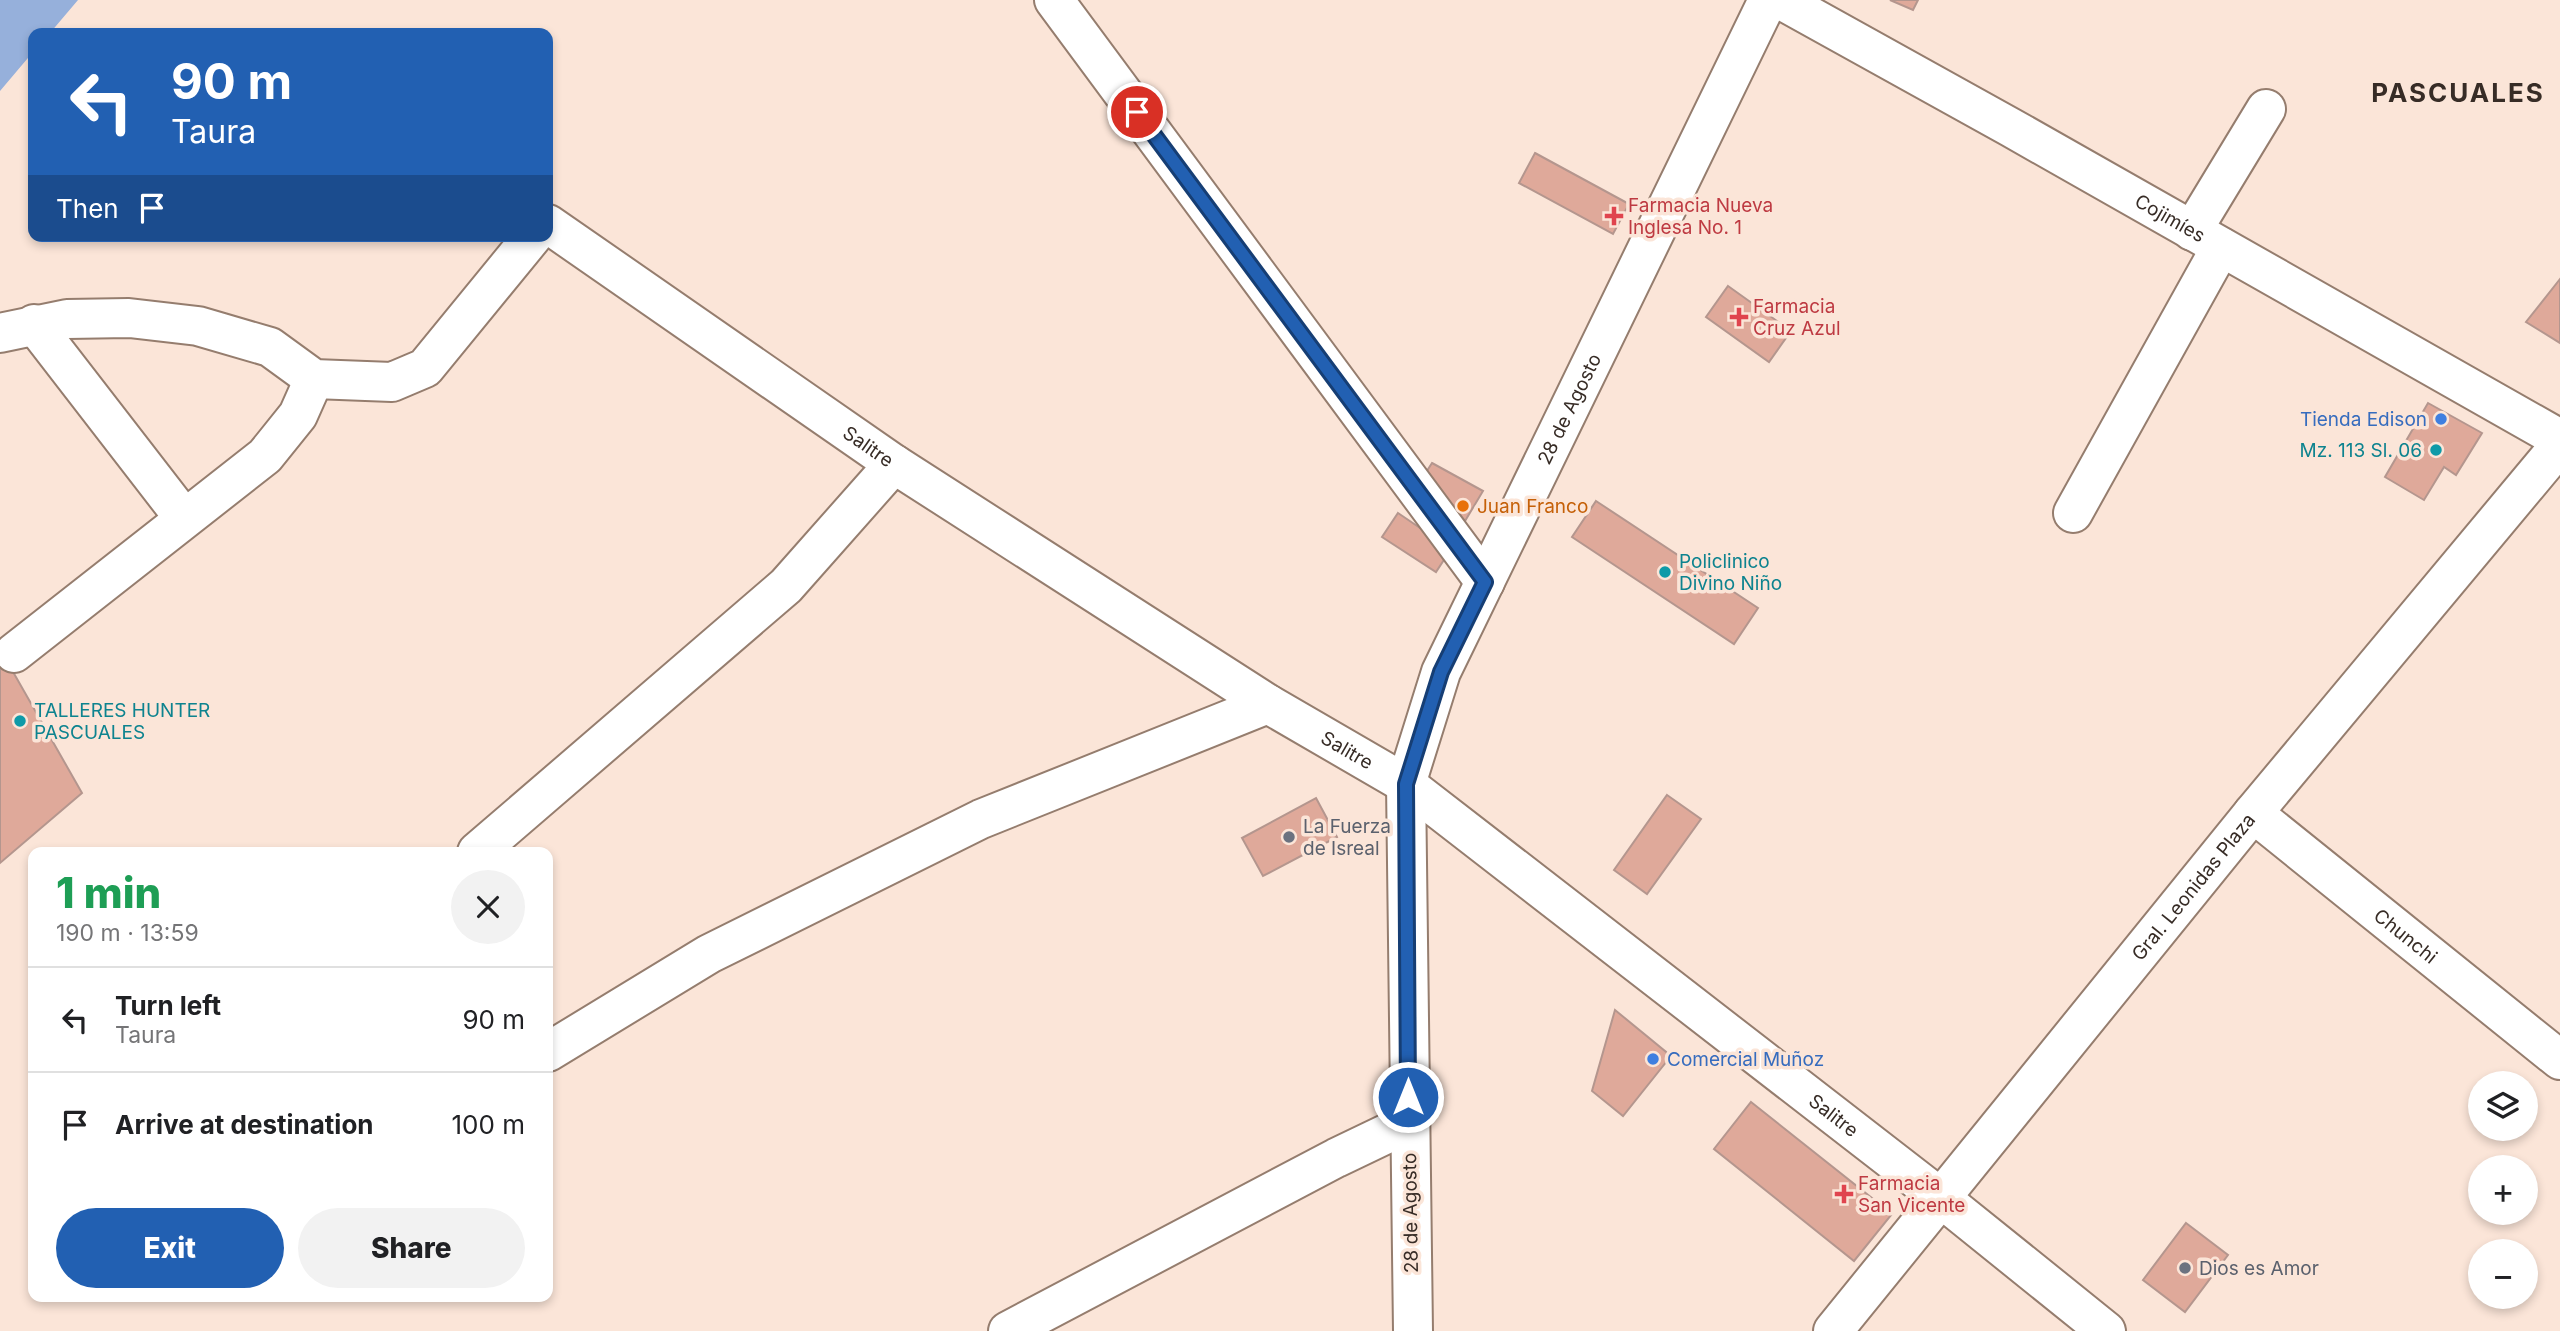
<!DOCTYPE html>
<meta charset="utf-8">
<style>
:root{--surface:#fff;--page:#f2f2f2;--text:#202124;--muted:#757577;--line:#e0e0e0;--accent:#2260b2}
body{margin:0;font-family:Inter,sans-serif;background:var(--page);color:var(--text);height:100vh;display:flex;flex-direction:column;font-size:26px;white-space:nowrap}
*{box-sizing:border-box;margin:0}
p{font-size:23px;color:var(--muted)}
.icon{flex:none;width:38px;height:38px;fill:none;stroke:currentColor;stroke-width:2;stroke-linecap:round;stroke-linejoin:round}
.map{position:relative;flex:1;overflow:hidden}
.drawer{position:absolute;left:28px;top:847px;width:525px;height:455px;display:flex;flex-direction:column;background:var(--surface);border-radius:14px;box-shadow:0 4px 10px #0003}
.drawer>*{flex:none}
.hud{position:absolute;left:28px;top:28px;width:525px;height:214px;border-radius:14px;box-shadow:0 4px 10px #0003;background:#2260b2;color:#fff;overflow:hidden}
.buttons{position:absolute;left:2468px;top:1071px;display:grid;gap:14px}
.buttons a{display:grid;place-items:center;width:70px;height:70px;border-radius:50%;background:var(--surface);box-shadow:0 4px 10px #0003;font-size:35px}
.pin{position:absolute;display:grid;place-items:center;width:60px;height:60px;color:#fff;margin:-30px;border:4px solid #fff;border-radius:50%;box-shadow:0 2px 7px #0007}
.me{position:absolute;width:77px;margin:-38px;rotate:0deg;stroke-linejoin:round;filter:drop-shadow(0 0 5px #0008)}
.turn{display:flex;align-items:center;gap:24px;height:147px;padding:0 28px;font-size:32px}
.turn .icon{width:91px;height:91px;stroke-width:2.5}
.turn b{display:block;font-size:49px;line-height:60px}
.then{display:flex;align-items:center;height:66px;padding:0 28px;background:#0003;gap:14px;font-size:26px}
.round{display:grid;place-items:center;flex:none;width:74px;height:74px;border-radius:37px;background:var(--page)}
.headline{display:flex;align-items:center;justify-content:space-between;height:119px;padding:0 28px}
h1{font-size:42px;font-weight:800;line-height:52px;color:#1e9e55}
.button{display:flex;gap:14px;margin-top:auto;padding:14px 28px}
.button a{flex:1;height:80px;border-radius:42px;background:var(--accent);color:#fff;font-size:28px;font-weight:800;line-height:80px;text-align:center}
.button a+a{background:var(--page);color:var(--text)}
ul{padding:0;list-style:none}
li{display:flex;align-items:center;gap:21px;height:105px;padding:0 28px;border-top:2px solid var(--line)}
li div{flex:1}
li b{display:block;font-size:26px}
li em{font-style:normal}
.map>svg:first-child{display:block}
.water{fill:#96b0db}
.building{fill:#dfa99a;stroke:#b4968e;stroke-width:2}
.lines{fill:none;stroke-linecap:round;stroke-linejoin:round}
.minor-casing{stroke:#957d6e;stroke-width:42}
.minor{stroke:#fff;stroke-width:38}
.route-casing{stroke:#163e74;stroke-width:18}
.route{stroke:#2260b2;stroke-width:12}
.health-dot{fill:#e0444e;stroke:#fbe5d8;stroke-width:2.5}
.shop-dot{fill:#3f7fe0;stroke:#fbe5d8;stroke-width:2.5}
.culture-dot{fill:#0f9aa8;stroke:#fbe5d8;stroke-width:2.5}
.food-dot{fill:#e8710a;stroke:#fbe5d8;stroke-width:2.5}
.worship-dot{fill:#6b7280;stroke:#fbe5d8;stroke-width:2.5}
.labels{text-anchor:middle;stroke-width:7;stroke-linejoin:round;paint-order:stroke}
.health-label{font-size:19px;fill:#be3a42;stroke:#fbe5d8;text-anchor:start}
.street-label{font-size:19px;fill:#372c26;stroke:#fbe5d8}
.shop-label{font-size:19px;fill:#366cbe;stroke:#fbe5d8;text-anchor:end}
.culture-label{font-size:19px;fill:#0d838f;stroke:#fbe5d8;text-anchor:start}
.food-label{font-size:19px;fill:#c56008;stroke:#fbe5d8;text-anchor:start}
.worship-label{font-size:19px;fill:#5b616d;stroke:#fbe5d8;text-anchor:start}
.district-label{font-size:26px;font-weight:bold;letter-spacing:2px;fill:#372c26;stroke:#fbe5d8}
</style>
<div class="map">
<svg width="2560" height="1331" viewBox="0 0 2560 1331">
<rect width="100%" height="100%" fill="#fbe5d8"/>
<path class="water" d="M0,0H78L50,33H33V52L0,91Z"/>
<path class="building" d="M1890,0H1918L1913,10Z
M1535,153L1629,204L1613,234L1519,183Z
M2560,279V343L2526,322Z
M1728,286L1791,331L1769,362L1706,317Z
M2428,403L2482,433L2456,475L2444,467L2424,500L2385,477Z
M1432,463L1483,491L1465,521L1425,474Z
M1596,501L1758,608L1734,644L1572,537Z
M1398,513L1451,549L1436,572L1382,537Z
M0,649L82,793L0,863Z
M1667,795L1701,819L1647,894L1614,870Z
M1316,798L1337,837L1263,876L1242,838Z
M1615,1010L1671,1056L1623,1116L1592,1091Z
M1751,1102L1892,1214L1854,1261L1714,1149Z
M2186,1223L2228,1255L2185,1312L2143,1280Z"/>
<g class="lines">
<g class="minor-casing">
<g id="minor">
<path d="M1054,0L1485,582"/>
<path id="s1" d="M1781,0L2010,127L2560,439"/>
<path id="s2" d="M548,224L894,464L1268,704L1406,784L1942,1199L2106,1331"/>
<path d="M2192,231L2266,109"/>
<path d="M34,324L184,518"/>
<path d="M0,333L67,319L129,318L198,326L270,347L314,379L392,382L425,368L533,236"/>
<path d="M2073,513L2221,247"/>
<path d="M14,653L265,456L298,415L314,379"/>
<path id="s3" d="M2253,813L2560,1060"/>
<path d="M477,852L786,586L894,464"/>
<path d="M548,1052L709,954L981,819L1268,704"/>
<path d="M1008,1331L1336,1158L1409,1123"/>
<path id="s4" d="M1413,1331L1406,784L1441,672L1768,0"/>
<path id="s5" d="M1833,1331L2253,813L2560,445"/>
</g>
</g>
<use href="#minor" class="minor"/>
</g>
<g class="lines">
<g class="route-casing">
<path id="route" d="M1137,112L1485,582L1441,672L1406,784L1408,1097"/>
</g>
<use href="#route" class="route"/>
</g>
<g class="health-dot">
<path d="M1610.5 205.5h7v7h7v7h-7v7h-7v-7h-7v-7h7z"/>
<path d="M1735.5 306.5h7v7h7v7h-7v7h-7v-7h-7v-7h7z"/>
<path d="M1840.5 1183.5h7v7h7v7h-7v7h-7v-7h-7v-7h7z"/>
</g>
<g class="shop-dot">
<circle cx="2441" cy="419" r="7"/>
<circle cx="1653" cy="1059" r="7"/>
</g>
<g class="culture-dot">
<circle cx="2436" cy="450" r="7"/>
<circle cx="1665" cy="572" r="7"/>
<circle cx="20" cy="721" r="7"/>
</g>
<circle class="food-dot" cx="1463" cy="506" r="7"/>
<g class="worship-dot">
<circle cx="1289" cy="837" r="7"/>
<circle cx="2185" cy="1268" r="7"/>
</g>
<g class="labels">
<g class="health-label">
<text x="1628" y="212">Farmacia Nueva<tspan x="1628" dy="22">Inglesa No. 1</tspan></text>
<text x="1753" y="313">Farmacia<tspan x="1753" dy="22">Cruz Azul</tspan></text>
<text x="1858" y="1190">Farmacia<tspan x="1858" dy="22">San Vicente</tspan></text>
</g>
<g class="street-label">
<text dy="7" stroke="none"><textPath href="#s1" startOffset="446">Cojimíes</textPath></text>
<text dy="7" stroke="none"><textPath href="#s4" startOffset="957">28 de Agosto</textPath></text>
<text dy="7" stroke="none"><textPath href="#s2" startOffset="390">Salitre</textPath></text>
<text dy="7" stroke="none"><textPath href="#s2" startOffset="957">Salitre</textPath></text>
<text dy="7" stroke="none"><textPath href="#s5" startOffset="572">Gral. Leonidas Plaza</textPath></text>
<text dy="7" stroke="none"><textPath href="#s3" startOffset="196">Chunchi</textPath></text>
<text dy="7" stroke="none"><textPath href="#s2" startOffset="1566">Salitre</textPath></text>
<text transform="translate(1410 1213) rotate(-91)" y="7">28 de Agosto</text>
</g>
<g class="shop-label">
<text x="2427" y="426">Tienda Edison</text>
<text x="1667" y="1066" text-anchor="start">Comercial Muñoz</text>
</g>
<g class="culture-label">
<text x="2422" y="457" text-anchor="end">Mz. 113 Sl. 06</text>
<text x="1679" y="568">Policlinico<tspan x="1679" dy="22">Divino Niño</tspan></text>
<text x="34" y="717">TALLERES HUNTER<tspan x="34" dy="22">PASCUALES</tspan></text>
</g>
<g class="food-label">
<text x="1477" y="513">Juan Franco</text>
</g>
<g class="worship-label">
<text x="1303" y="833">La Fuerza<tspan x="1303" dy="22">de Isreal</tspan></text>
<text x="2199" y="1275">Dios es Amor</text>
</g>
<g class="district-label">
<text x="2458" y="102">PASCUALES</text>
</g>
</g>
</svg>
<div class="buttons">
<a><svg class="icon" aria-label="layers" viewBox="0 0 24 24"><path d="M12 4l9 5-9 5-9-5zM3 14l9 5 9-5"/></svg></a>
<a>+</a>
<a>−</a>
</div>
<div class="pin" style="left:1137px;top:112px;background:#d93025"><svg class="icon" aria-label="arrive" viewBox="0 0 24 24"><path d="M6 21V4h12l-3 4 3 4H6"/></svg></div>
<svg class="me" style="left:1408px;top:1097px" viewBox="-20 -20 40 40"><circle r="17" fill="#2260b2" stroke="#fff" stroke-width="3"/><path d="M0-11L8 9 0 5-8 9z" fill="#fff"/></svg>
<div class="hud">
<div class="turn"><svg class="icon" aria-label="left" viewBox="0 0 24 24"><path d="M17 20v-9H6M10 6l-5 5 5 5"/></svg><div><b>90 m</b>Taura</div></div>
<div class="then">Then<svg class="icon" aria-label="arrive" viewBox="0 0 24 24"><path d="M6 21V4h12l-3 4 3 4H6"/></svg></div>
</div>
<section class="drawer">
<div class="headline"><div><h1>1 min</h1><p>190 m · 13:59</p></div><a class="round"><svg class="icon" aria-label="close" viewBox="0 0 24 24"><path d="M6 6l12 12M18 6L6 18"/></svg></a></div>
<ul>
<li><svg class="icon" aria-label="left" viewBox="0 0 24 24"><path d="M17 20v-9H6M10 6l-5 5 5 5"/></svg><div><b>Turn left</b><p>Taura</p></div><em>90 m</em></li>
<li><svg class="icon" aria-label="arrive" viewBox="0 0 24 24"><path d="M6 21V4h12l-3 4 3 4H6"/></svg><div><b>Arrive at destination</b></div><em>100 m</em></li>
</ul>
<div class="button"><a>Exit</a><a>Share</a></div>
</section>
</div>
